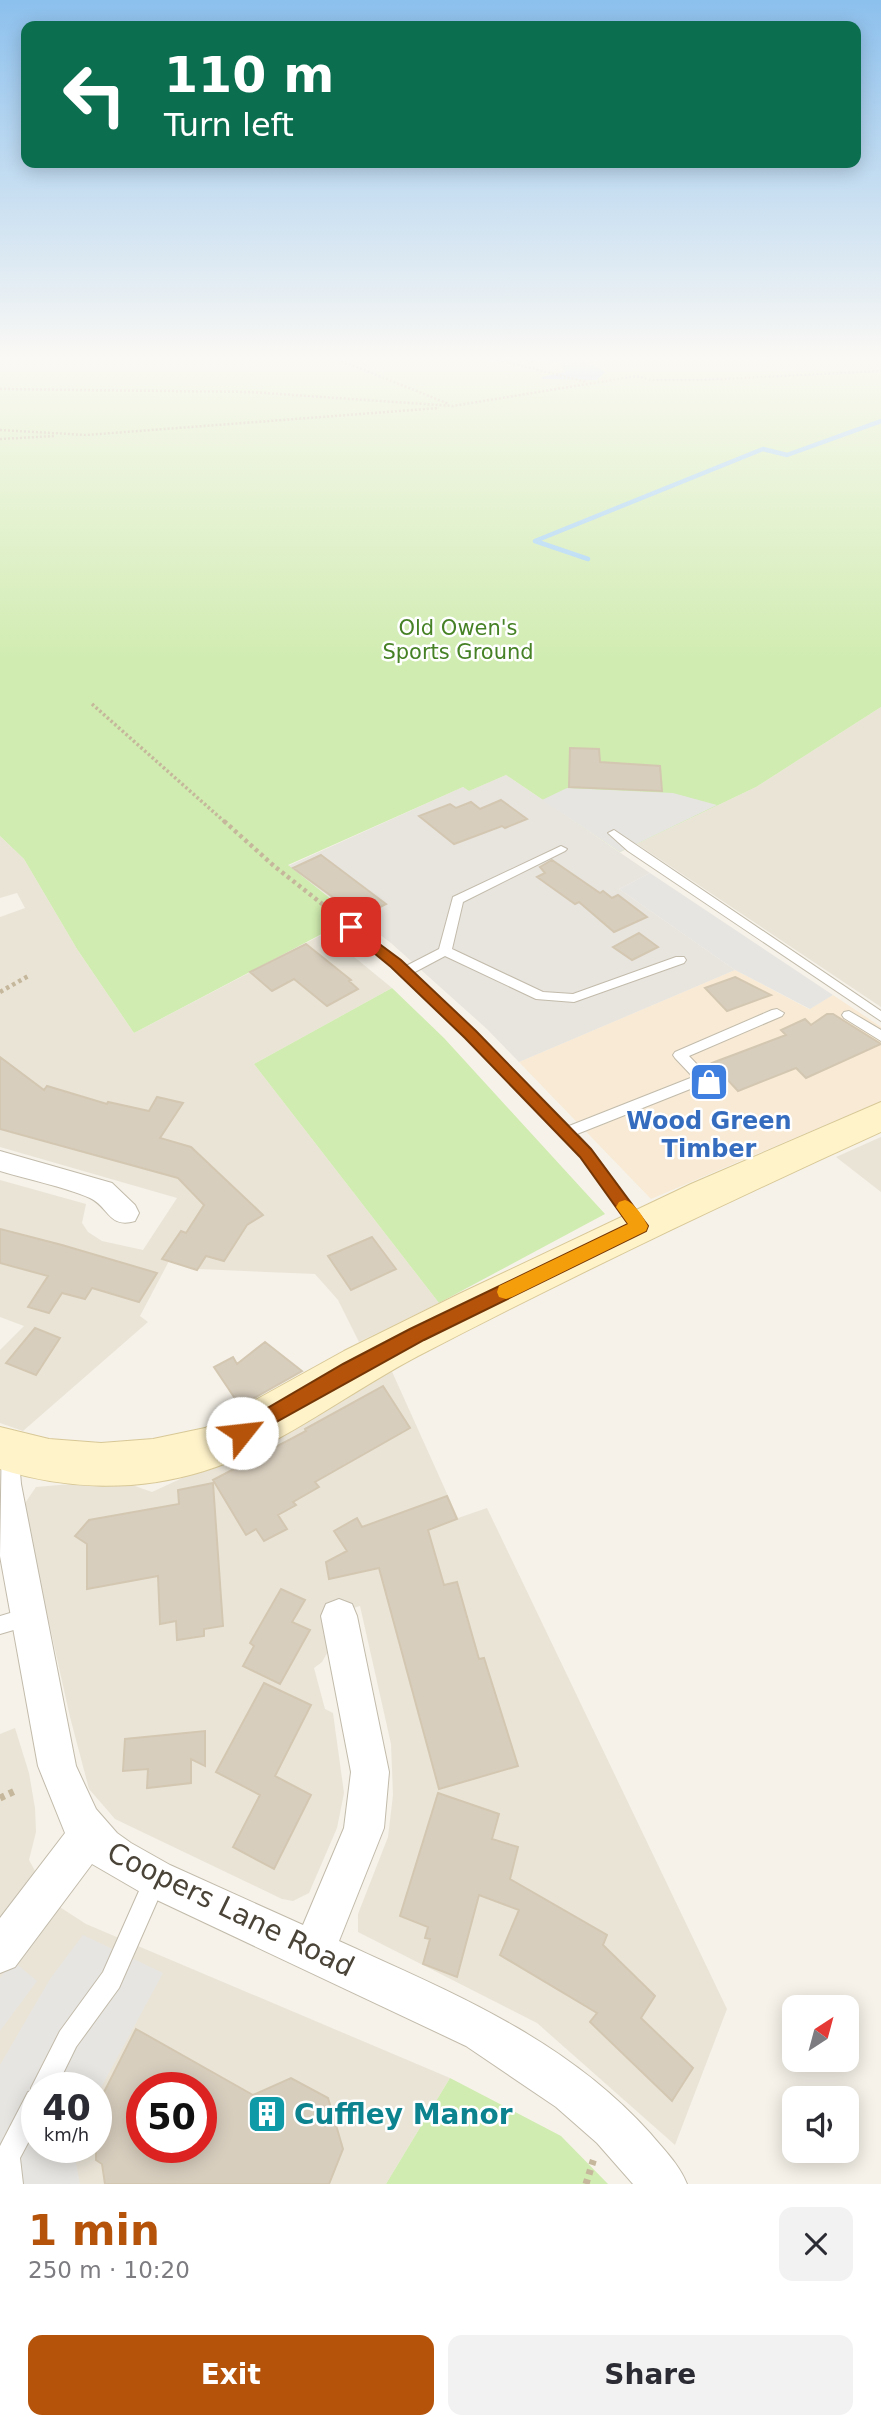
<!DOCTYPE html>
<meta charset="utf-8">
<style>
:root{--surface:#fff;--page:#f2f2f3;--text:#2b2b33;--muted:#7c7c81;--accent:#b45309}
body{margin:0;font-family:"DejaVu Sans",sans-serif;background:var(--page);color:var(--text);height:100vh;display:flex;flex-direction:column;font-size:26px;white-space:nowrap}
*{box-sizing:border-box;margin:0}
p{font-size:23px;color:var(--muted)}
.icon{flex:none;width:38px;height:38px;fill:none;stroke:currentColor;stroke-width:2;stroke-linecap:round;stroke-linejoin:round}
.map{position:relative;height:2184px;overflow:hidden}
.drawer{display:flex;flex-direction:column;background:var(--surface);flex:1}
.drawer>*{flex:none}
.banner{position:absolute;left:21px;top:21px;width:840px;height:147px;border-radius:14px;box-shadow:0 4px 18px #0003;background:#0b6e4f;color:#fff;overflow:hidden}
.needle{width:46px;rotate:36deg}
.controls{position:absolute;left:782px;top:1995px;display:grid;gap:14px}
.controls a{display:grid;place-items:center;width:77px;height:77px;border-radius:14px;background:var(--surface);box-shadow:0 4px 18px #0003;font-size:35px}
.speed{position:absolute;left:21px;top:2072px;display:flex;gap:14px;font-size:35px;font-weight:700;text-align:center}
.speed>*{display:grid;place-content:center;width:91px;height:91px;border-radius:50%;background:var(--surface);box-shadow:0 4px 18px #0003;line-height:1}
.speed small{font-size:18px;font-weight:400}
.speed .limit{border:10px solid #d22;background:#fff;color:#111}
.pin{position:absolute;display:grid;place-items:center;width:60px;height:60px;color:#fff;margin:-30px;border-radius:14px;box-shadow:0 4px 10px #0006}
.me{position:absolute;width:77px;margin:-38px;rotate:61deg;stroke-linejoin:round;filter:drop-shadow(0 0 5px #0008)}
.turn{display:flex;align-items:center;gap:24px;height:147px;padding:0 28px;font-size:32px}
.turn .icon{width:91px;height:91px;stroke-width:2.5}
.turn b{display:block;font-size:49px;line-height:60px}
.round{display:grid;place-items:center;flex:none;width:74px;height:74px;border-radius:14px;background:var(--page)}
.summary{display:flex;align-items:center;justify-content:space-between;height:119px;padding:0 28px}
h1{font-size:42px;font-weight:800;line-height:52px;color:var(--accent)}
.cta{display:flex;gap:14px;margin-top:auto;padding:14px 28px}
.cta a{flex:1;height:80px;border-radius:14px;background:var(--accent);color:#fff;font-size:28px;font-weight:800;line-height:80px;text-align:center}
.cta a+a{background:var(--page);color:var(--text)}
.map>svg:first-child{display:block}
.residential{fill:#eae4d7;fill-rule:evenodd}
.commercial{fill:#f8ead4}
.industrial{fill:#e8e4de}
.green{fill:#d0ecb0}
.parking{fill:#e7e5e1}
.water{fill:#a3d2f5}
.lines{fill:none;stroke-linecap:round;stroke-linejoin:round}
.stream{stroke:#a3d2f5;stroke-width:4.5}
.building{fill:#d8cebe;stroke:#d3c7b1;stroke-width:2;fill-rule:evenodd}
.service-casing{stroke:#c2bbab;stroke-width:2}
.minor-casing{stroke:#c2bbab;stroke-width:2}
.secondary-casing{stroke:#d8c897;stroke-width:2}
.path-far3{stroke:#c5b79b;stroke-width:2.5;stroke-dasharray:2 2;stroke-linecap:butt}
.path-far2{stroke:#c5b79b;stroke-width:3.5;stroke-dasharray:2.5 2.5;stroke-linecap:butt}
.path-far1{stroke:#c5b79b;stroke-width:4.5;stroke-dasharray:3.5 3.5;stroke-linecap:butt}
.path{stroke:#c5b79b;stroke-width:7;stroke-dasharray:5 5;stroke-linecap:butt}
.service{fill:#fff;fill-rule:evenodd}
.minor{fill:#fff;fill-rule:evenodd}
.secondary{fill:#fff3ca;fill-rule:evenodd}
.route{fill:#b45309;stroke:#753606;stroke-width:2}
.slow{fill:#f59e0b}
.labels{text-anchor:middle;stroke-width:5;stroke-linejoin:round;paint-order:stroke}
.far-park-label{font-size:21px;fill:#468125;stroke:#fff}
.shop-label{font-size:24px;font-weight:bold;fill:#366cbe;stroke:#fff}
.near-street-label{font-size:28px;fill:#4a4337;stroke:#fff}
.near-culture-label{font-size:28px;font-weight:bold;fill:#0d838f;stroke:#fff;text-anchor:start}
</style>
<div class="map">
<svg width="881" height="2184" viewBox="0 0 881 2184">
<rect width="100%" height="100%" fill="#f6f2e9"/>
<path class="residential" d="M881,707V1007L637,844L756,787Z
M0,836L24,859L77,949L134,1033L325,933L392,988L254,1064L439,1303L359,1342L338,1300L315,1274L198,1269L169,1261L140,1316L148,1322L23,1431L0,1423V1350L24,1326L0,1317V1180L86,1204L82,1223L88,1232L102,1241L143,1250L177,1198L0,1147V917L25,908L17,893L0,898Z
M881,1137V1192L836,1157Z
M389,1365L458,1518L487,1508L727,2009L675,2145L537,2023L358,1932V1914L388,1837L393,1795L391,1744L360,1606L323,1617L330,1648L322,1662L314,1668L325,1709L333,1713L344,1793L337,1828L309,1893L293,1901L282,1899L115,1819L89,1789L70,1717L23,1506L36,1487L118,1480L152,1492L217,1462Z
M15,1728L29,1773L35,1808L36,1832L29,1860L52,1902L86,1924L450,2078L386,2184H0V1734ZM37,2088H96V2147H37ZM142,2088H201V2147H142Z"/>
<path class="commercial" d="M735,970L809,1009L833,995L881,1027V1101L651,1199L519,1062Z"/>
<path class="industrial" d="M506,775L650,873L619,889L735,970L519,1062L487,1029L391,943L288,866L463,787L469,791Z"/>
<path class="green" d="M0,358H881V707L756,787L620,852L506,775L469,791L463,787L288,865L354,917L134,1033L77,949L24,859L0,836Z
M392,988L444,1038L605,1214L439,1303L254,1064Z
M450,2078L561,2136L608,2184H386Z"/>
<path class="parking" d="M567,788L673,793L717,805L620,852L542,800Z
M650,873L833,995L810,1009L735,970L619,889Z
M83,1935L163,1973L96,2097V2088H37V2147H73L80,2184H0V2065L50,1979Z
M13,1961L37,1981L0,2031V1978Z"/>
<path class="water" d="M543,358L585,360L605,372L597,380L542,379V377L565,372L559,362L542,360Z"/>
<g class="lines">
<path class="stream" d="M588,559L535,541L763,449L787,455L881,421"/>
</g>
<path class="building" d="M570,748L599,749L600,762L660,766L662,791L569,787Z
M501,800L527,819L505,828L502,826L454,844L419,816L450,804L456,808L471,802L480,809Z
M321,855L386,904L360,917L293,868Z
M552,860L600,893L603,891L612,898L618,895L647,917L614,932L579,902L575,904L537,877L545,873L540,867Z
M639,933L658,947L632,960L613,947Z
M306,944L351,980L349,981L358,989L327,1006L294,979L272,991L250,972Z
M735,977L771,995L727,1011L705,988Z
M827,1014H833L881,1044L806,1078L796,1068L738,1091L712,1063L786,1035L781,1030L805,1019L811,1025Z
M0,1057L44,1090L47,1086L107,1104L108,1102L149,1111L157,1097L183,1103L160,1138L191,1147L263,1215L247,1225L224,1261L206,1256L197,1270L162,1259L181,1231L186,1233L204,1205L178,1178L0,1129Z
M0,1229L62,1245L157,1273L139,1302L92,1288L85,1299L62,1293L49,1313L28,1307L48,1276L0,1263Z
M372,1237L396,1269L351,1290L328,1256Z
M35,1328L60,1338L36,1375L6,1363Z
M265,1342L302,1371L240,1406L214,1367L233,1357L237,1364Z
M383,1386L410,1428L315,1482L319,1487L293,1502L296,1505L278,1515L287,1529L264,1541L256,1529L246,1535L213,1480L306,1431L305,1429Z
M213,1483L223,1626L204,1629V1636L177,1640L176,1621L160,1624L158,1576L87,1589V1544L75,1536L89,1520L179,1504L178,1490Z
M447,1496L457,1519L428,1530L444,1585L457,1582L479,1659L484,1658L518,1766L439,1789L379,1568L329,1579L326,1562L347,1551L334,1531L357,1518L362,1527Z
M281,1589L305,1600L292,1622L310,1630L280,1684L243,1666L254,1646L250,1643Z
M264,1683L311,1705L275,1776L311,1795L274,1869L233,1847L260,1795L216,1772Z
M205,1731V1766L191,1759V1783L147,1788L148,1769L123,1771L125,1739Z
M438,1793L499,1814L492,1839L518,1847L510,1879L607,1935L603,1945L655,1996L641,2018L693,2068L672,2101L590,2022L597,2013L500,1955L519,1910L479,1895L457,1977L423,1964L430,1939L425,1938L428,1927L400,1916Z
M136,2029L253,2095L291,2078L328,2098L343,2149L329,2184H105L102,2164L96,2160V2124L106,2105L99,2102ZM142,2088H201V2147H142Z"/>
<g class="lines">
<g class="service-casing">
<path id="service" d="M614,830L881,1011V1021L628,851L608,833Z
M561,846L567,849L565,851L463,902L452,949L543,992L573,994L676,957H684L686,960L684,963L574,1002L536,999L445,956L413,973L476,1032L569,1126L693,1077L675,1058L673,1055L675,1052L772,1010L777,1009L784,1013L782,1016L689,1056L708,1076L710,1079L708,1082L577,1134L591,1149L644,1222L647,1226L644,1230H634L581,1157L466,1038L392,967L345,927L351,923L355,924L406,966L439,949L453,897Z
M849,1011L881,1030V1041L844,1018L842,1015L844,1012Z
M27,1608L34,1610L37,1617L34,1624L0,1634V1616Z
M155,1870L163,1873L166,1881L119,1988L76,2047L56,2088H37V2126L20,2158L23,2184H0V2146L28,2092L32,2091L31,2088L60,2031L103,1972L147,1873Z"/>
</g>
<g class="minor-casing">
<path id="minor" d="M0,1151L112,1183L135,1205L139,1213L135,1221C109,1229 109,1207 90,1198C62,1186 29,1180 0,1171Z
M2,1433L14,1438L18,1448L21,1484L76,1766L96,1809L117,1833L131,1843L170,1865L303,1925L344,1828L351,1772L321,1616L326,1604L339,1599L352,1604L357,1616L389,1772L384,1828L339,1941C451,1992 566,2039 650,2133C664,2150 679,2164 687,2184H633L597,2143L556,2107L466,2046L142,1893L92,1864L15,1967L0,1973V1918L65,1833L38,1766L0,1556Z"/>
</g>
<g class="secondary-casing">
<path id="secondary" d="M881,1102V1132C725,1203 570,1277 418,1356C347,1393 281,1447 204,1471C137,1492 66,1490 0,1469V1427L49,1439L101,1443L153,1439L205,1428L344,1351L459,1294L691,1184Z"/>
</g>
<path class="path-far3" d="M334,358L449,404
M490,358L587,382
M528,364L540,358
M0,389L250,392L453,406L636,376L651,380H703L881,371
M0,430L86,435L439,408
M0,439L55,436"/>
<path class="path-far2" d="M92,704L226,823"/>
<path class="path-far1" d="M224,821L274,866L340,918
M0,992L30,975"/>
<path class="path" d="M0,1798L15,1791
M586,2184L594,2158"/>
<use href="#service" class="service"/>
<use href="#minor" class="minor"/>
<use href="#secondary" class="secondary"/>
</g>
<linearGradient id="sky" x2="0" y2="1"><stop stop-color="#8cc0ed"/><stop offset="0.54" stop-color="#fbf9f5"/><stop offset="1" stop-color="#fbf9f5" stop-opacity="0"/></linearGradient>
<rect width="881" height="664" fill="url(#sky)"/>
<path class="route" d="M351,923L401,960L476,1031L591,1149L648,1226L646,1231L424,1340L242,1441L235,1439L232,1433L235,1427L343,1364L410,1329L628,1224L580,1157L465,1038L391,967L346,930V924Z"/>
<path class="slow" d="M625,1200C635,1203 643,1217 648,1226L646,1231L512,1297L506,1299L499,1297L497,1292L499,1286L628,1224L616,1207L619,1202Z"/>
<defs>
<g id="shop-square" transform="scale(2.0125)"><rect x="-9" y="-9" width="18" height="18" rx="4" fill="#3f7fe0" stroke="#fff"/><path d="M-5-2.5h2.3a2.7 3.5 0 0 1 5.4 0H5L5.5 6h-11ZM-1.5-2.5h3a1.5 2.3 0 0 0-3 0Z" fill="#fff"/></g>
<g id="building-square" transform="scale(2.0125)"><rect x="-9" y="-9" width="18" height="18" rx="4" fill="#0f9aa8" stroke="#fff"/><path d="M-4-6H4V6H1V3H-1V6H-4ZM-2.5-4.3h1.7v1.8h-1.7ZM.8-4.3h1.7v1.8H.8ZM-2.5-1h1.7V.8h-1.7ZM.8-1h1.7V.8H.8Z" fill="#fff"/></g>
</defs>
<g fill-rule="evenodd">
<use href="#shop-square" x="709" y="1082"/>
<use href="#building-square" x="267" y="2114"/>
</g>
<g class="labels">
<g class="far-park-label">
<text x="458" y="635">Old Owen's<tspan x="458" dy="24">Sports Ground</tspan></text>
</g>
<g class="shop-label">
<text x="709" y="1129">Wood Green<tspan x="709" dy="28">Timber</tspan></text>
</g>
<g class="near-street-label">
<text transform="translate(231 1909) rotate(26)" y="10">Coopers Lane Road</text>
</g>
<g class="near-culture-label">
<text x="294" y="2124">Cuffley Manor</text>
</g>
</g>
</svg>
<div class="controls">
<a><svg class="needle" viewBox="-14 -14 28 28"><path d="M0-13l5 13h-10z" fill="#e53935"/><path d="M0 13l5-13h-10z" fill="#7c7c81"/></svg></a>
<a><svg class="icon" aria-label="sound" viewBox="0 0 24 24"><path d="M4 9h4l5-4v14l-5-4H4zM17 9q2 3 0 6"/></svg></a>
</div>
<div class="speed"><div>40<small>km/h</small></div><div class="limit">50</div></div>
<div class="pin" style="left:351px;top:927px;background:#d93025"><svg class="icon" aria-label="arrive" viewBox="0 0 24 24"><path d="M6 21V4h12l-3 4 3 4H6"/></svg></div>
<svg class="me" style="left:242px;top:1433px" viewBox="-20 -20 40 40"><circle r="19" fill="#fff"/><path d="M0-13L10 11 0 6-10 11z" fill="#b45309"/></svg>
<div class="banner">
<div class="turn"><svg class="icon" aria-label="left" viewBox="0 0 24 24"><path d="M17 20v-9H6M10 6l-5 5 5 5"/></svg><div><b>110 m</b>Turn left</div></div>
</div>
</div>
<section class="drawer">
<div class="summary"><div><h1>1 min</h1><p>250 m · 10:20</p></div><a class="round"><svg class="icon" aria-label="close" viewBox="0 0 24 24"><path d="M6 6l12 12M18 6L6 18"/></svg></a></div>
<div class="cta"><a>Exit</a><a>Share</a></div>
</section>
